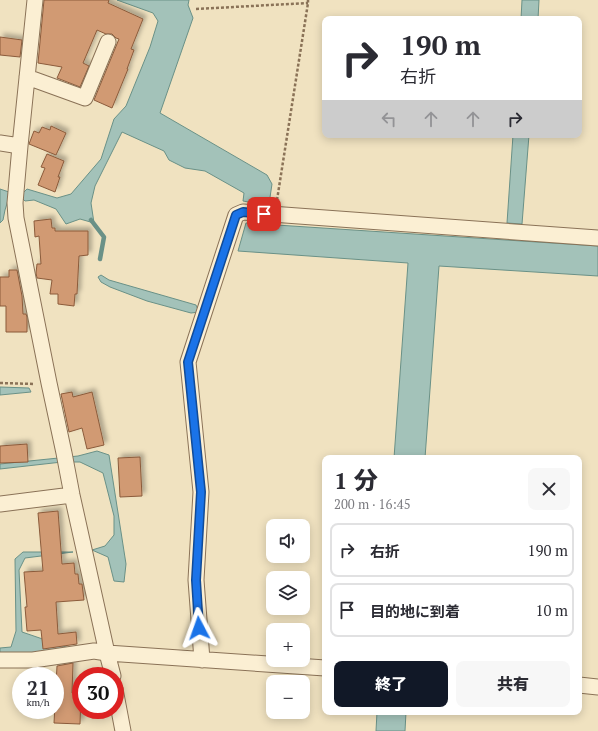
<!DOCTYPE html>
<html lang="ja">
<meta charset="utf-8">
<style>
:root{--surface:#fff;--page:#f7f7f7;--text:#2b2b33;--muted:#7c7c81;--line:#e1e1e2;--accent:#111827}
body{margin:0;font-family:"PT Serif","Noto Sans JP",serif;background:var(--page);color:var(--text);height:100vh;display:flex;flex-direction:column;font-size:15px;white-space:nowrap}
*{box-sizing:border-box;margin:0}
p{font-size:13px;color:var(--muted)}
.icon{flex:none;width:22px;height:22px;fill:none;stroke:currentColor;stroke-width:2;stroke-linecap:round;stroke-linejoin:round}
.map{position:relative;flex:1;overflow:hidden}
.sheet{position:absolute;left:322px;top:455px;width:260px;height:260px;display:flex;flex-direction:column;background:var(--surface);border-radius:8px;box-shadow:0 2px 10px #0003}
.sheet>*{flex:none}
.top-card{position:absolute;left:322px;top:16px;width:260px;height:122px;border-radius:8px;box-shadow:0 2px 10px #0003;background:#fff;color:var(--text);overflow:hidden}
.controls{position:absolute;left:266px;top:519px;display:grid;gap:8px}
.controls a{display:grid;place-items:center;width:44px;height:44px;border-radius:8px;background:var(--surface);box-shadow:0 2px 10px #0003;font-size:20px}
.speed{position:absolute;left:12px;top:667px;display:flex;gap:8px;font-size:20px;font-weight:700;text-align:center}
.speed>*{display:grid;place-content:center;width:52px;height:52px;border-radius:50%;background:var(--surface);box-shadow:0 2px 10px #0003;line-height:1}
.speed small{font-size:10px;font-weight:400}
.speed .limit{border:6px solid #d22;background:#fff;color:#111}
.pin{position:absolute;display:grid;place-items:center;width:34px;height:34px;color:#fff;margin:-17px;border-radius:8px;box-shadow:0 2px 6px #0006}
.me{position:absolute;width:44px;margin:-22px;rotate:356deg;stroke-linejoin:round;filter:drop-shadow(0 0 3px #0008)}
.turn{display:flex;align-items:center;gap:14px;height:84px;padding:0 12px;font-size:18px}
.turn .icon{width:52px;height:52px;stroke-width:2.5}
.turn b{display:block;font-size:28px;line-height:34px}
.lanes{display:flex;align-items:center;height:38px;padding:0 12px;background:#0003;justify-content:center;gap:20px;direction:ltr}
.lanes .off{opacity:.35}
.round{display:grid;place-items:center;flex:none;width:42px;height:42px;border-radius:8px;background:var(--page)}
.summary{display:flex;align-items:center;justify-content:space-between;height:68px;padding:0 12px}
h1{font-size:24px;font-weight:800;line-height:30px}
.cta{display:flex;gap:8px;margin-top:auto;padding:8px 12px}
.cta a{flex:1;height:46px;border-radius:8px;background:var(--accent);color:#fff;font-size:16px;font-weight:800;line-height:46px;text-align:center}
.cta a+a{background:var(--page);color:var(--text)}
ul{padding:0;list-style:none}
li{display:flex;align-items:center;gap:12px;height:54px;margin:0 8px 6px;padding:0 4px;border:2px solid var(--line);border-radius:8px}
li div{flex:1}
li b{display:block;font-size:15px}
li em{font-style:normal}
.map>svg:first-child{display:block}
.water{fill:#a3c2b9;stroke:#6a9187}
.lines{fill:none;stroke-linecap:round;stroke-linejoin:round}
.stream{stroke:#6a9187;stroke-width:4.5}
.building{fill:#d19a73;stroke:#8b5b3b;filter:url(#shadow)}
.minor-casing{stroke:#8a7257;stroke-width:17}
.path{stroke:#8a7257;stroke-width:2.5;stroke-dasharray:3 2;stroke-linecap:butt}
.minor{stroke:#fbefd3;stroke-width:15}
.route-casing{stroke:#114b97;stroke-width:10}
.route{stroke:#1a73e8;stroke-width:7}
</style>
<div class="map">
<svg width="598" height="731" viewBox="0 0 598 731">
<defs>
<filter id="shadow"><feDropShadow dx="3.5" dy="-3.5" stdDeviation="2" flood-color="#0004"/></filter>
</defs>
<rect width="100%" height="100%" fill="#f0e2c0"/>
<path class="water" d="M117,0H189L188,5L193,18L160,113L267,175L272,184L269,204L254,203L243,201L244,193L205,171L185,168L169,160L164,151L122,132L95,186L91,203L94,223L80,219L66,224L56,209L34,200L25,201L22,198L9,197L5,210L3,220L0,223V189L9,192L23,193L27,189L57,198L71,194L101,159L114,119L126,106L150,47L158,21L153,13Z
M522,0H539L538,19H521Z
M513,135H529L522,224L507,223Z
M246,223L598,246V276L439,266L425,458H394L408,263L238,251Z
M101,275L109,280L196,305L199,312L191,313L147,301L110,287L101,282L98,277Z
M0,387L29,388L31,392L0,395Z
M97,451L109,455L126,564L124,582L114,581L108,557L92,550L105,546L114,535V516L103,473L80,462H62L0,469V464L78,456Z
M23,552H73L25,558L19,570L22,632L72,649L8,656L0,655V648L11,647L16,631L15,559Z
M377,712H406L405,731H376Z"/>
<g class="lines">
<path class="stream" d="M91,220L104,237L100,259"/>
</g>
<path class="building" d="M44,0H109L108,3L143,19L131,49L134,50L127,69H128L112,108L94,100L119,39L116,38L112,34H106L97,30L83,63L89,66L80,87L57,78L62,67L38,63Z
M0,37L22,40L20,57L0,55Z
M51,126L66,133L56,155L29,144L34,131L39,133L42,127L50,130Z
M47,154L64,161L58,177H60L55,192L38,185L45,168L41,167Z
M51,219L52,228H55V231H88V255L79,256L77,294H75L74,306L58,304V294H50L52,280L37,278L36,273L37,264H41L39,236L35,237L34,221Z
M9,270H17L22,296L23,314H26L27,317V332H6V306H0V277H9Z
M72,392L73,397L92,392L104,445L87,449L82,428L69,432L61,394Z
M27,444L28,462L0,463V446Z
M140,457L142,496L120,497L118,458Z
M58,511L62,564L74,563L75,574H78L79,584H82L84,600L56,602L58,634L76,632L77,644L43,649L41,630L27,631L25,607H27L24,572L43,571L38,513Z
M73,663L72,693L81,694L80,724L54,723L57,666Z"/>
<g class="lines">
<g class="minor-casing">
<path id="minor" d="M35,0L20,146L15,203L16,218L49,383L64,453L72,495L107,653L113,676
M27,77L85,98L108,42
M0,143L20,146
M0,504L72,495
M0,660H33L94,651L107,653L325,668
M202,660L196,580L201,492L188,362L236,215L243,212L598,238
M579,685L598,687
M115,689L123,731"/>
</g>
<path class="path" d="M196,9L308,3
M277,200L308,3V0
M0,383L35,384"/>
<use href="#minor" class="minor"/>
</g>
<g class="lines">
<g class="route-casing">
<path id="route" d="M199,628L196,580L201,492L188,362L236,215L243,212L264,214"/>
</g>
<use href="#route" class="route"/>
</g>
</svg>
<div class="controls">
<a><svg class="icon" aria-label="sound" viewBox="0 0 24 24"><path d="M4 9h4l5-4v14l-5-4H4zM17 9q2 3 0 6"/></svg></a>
<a><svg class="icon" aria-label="layers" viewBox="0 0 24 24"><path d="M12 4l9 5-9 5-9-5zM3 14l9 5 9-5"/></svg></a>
<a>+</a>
<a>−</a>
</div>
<div class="speed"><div>21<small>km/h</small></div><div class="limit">30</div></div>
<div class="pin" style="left:264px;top:214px;background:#d93025"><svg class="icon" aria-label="arrive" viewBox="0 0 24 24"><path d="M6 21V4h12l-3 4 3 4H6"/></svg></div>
<svg class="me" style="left:199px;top:628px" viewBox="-20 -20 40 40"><path d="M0-17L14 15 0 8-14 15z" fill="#1a73e8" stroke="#fff" stroke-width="4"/></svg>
<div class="top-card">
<div class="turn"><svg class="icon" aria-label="right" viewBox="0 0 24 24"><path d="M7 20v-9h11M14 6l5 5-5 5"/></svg><div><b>190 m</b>右折</div></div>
<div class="lanes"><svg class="icon off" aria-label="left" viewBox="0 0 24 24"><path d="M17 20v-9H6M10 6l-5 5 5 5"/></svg><svg class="icon off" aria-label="ahead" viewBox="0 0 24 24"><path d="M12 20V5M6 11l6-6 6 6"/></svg><svg class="icon off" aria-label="ahead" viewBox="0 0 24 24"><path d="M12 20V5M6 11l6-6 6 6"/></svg><svg class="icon" aria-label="right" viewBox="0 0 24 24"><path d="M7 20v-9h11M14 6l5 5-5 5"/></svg></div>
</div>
<section class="sheet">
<div class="summary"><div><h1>1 分</h1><p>200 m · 16:45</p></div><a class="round"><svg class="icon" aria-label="close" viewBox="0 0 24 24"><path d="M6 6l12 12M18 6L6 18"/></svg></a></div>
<ul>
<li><svg class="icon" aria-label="right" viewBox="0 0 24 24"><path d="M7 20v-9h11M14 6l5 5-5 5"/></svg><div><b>右折</b></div><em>190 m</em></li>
<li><svg class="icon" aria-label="arrive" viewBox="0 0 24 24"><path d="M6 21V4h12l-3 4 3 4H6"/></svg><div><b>目的地に到着</b></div><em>10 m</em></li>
</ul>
<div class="cta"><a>終了</a><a>共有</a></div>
</section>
</div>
